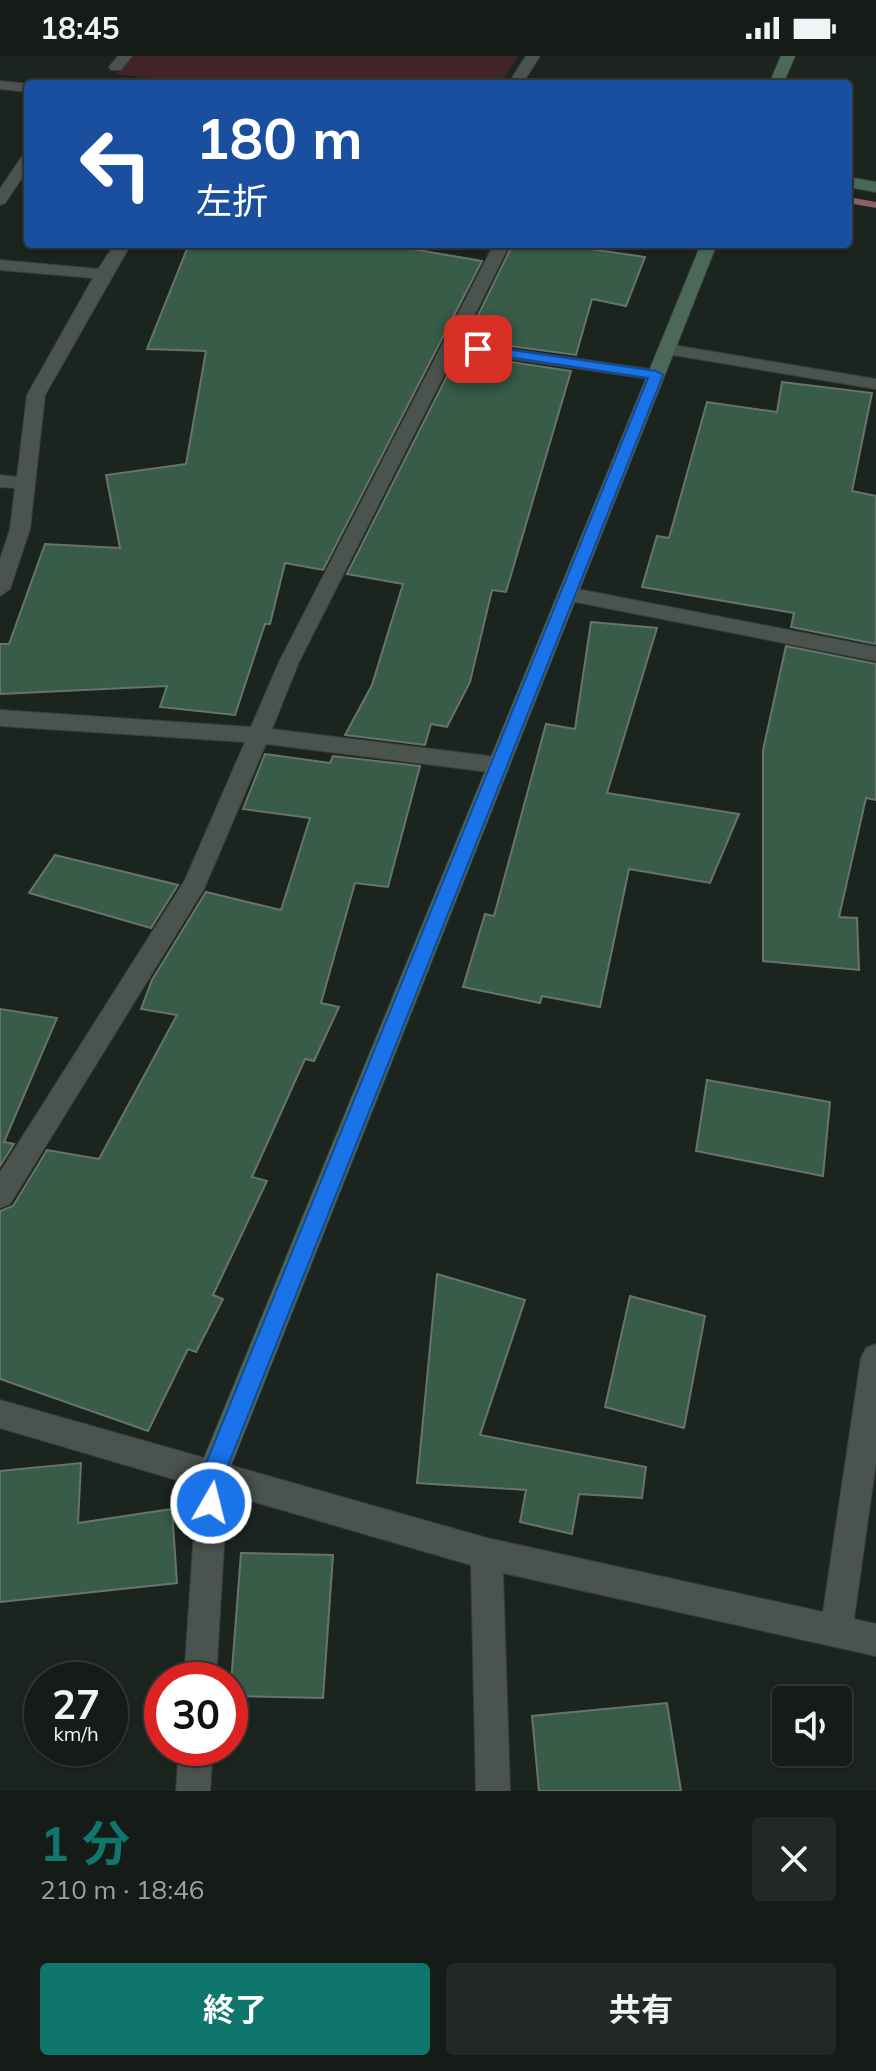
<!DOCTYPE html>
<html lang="ja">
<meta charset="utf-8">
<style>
:root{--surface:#151b17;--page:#222824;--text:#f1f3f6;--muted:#9da1a1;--line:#343936;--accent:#0f766e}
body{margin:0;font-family:Mulish,"Noto Sans JP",sans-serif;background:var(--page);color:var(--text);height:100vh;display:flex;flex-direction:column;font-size:30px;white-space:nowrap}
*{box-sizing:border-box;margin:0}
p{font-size:26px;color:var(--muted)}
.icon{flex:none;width:44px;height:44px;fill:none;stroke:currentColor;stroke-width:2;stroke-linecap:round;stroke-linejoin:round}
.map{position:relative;height:1735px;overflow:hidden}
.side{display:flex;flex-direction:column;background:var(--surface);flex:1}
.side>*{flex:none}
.top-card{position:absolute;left:24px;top:24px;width:828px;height:168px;border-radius:8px;box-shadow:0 2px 6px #0004,0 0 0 2px var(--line);background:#1a4fa0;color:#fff;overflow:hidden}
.fabs{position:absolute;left:772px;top:1630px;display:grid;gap:16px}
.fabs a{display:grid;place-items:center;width:80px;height:80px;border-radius:8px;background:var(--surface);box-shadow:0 2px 6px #0004,0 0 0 2px var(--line);font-size:40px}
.speed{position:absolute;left:24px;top:1606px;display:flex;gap:16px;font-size:40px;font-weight:700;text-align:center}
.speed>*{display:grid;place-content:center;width:104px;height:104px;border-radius:50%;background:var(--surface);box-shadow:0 2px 6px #0004,0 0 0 2px var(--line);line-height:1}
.speed small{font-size:20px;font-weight:400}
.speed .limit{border:12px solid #d22;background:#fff;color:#111}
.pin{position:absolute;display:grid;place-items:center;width:68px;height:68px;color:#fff;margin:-34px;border-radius:16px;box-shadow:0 4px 12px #0006}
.me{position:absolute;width:88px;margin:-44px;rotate:8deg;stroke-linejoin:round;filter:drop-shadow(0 0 6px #0008)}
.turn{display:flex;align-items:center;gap:28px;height:168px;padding:0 40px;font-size:36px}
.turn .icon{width:104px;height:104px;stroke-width:2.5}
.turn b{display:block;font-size:56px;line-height:68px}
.round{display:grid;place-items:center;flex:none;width:84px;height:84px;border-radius:8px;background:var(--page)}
.summary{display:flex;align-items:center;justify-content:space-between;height:136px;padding:0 40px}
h1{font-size:48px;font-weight:700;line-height:60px;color:var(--accent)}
.primary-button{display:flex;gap:16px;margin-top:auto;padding:16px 40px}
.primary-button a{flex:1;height:92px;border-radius:8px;background:var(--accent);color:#fff;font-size:32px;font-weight:700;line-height:92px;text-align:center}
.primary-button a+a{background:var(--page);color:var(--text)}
.status{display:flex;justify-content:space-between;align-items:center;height:56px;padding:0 40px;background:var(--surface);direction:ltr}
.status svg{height:22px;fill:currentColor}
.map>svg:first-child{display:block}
.green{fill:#412429}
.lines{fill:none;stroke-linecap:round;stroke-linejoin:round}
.stream{fill:#8a6168;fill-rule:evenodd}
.building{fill:#385c48;stroke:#69736d;stroke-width:2}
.lane-casing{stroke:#383f3b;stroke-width:2}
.street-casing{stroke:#383f3b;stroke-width:2}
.secondary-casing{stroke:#383f3b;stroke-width:2}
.lane{fill:#4a534e;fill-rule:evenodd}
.street{fill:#4a534e;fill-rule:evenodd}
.secondary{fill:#4a6959;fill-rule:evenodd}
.route{fill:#1a73e8;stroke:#114b97;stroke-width:2}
</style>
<div class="status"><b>18:45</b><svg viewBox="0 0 49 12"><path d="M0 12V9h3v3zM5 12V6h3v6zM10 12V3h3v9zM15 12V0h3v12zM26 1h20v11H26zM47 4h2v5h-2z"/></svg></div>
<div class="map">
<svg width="876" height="1735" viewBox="0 0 876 1735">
<rect width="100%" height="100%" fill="#1c241f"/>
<path class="green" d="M131,0H518L500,28H201L115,18Z"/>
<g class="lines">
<path class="stream" d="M848,141L876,146V152L848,147Z"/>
</g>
<path class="building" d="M189,188H383L482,205L323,514L285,507L270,568H265L235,659L160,651L167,630L0,638V588H9L45,488L120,492L106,419L186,408L206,295L147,293Z
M513,188H556L645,201L626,250L592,243L576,299L466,284Z
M458,298L571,315L506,536L492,534L470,626L447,671L431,668L425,689L345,679L372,629L403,528L347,518Z
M782,326L872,337L852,435L876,440V588L791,571L794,557L642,531L657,480L669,482L707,346L777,356Z
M591,566L657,572L607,737L739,758L710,827L629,813L600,951L542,940L540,947L463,931L485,858L494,860L546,668L575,673Z
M786,590L876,608V744L866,742L839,861L857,862L859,914L763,905V694Z
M265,698L330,707L333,700L420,710L388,831L355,827L321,947L339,951L314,1005L305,1003L252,1121L267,1125L213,1239L223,1243L196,1296L188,1293L148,1375L0,1323V1155L13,1150L47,1094L99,1103L177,959L141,953L152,924L206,836L281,854L310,762L243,753Z
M55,799L178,829L151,872L29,837Z
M0,953L57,962L4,1086L14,1088L0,1110Z
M707,1024L830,1046L823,1120L696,1095Z
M437,1218L525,1244L480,1379L646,1411L642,1442L579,1438L572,1478L520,1466L526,1434L417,1427Z
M630,1240L705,1260L684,1372L605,1351Z
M81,1407L78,1467L172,1453L177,1527L0,1546V1415Z
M241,1497L333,1499L323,1642L230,1640Z
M667,1647L681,1735H539L532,1660Z"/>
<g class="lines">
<g class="lane-casing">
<path id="lane" d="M118,0H132L121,14H111L109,11Z"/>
</g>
<g class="street-casing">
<path id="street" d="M526,0H540L522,28H508Z
M0,25L29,28L28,36L0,33Z
M28,98V113L5,147L0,149V133L23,99Z
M115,188H131L45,339L30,473L10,533L0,540V503L10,473L15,432L0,431V419L17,421L27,339L93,222L0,214V204L98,213Z
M494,188H510L461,286L656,314L665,319L656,324L456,295L299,606L272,673L497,701L505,703L508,709L505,715L497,717L266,688L204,833L10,1148L0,1152V1116L185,824L245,686L0,670V654L251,671L279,606Z
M667,288L876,323V333L661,297L658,293Z
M567,531L876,591V605L560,543L557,538Z
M876,1288V1406L854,1563L876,1568V1600L503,1517L510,1735H476L471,1509L227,1438L216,1624H184L197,1430L0,1372V1344L487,1482L823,1556L861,1302L866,1292Z
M179,1692H213L210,1735H176Z"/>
</g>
<g class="secondary-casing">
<path id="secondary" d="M781,0H795L783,28H769Z
M848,121L876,126V136L848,131Z
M701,188H717L228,1417L224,1428L213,1432L202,1428L198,1417Z"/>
</g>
<use href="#lane" class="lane"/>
<use href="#street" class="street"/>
<use href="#secondary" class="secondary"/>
</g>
<path class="route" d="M478,289L656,315L663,319L225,1417L220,1455L211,1459L203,1455L200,1447L202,1417L648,322L474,296V291Z"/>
</svg>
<div class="fabs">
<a><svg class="icon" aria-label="sound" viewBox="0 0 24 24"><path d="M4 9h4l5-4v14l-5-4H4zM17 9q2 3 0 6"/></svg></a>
</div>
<div class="speed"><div>27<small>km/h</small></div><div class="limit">30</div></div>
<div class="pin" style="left:478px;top:293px;background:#d93025"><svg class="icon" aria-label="arrive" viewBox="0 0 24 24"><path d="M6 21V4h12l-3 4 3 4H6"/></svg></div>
<svg class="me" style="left:211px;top:1447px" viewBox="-20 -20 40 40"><circle r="17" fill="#1a73e8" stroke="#fff" stroke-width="3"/><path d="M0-11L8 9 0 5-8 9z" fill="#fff"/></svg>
<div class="top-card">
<div class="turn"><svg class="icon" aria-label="left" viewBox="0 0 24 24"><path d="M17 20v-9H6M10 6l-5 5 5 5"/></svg><div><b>180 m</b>左折</div></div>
</div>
</div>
<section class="side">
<div class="summary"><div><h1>1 分</h1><p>210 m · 18:46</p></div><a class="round"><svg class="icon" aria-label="close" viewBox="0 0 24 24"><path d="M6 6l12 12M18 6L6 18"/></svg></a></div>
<div class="primary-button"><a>終了</a><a>共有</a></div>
</section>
